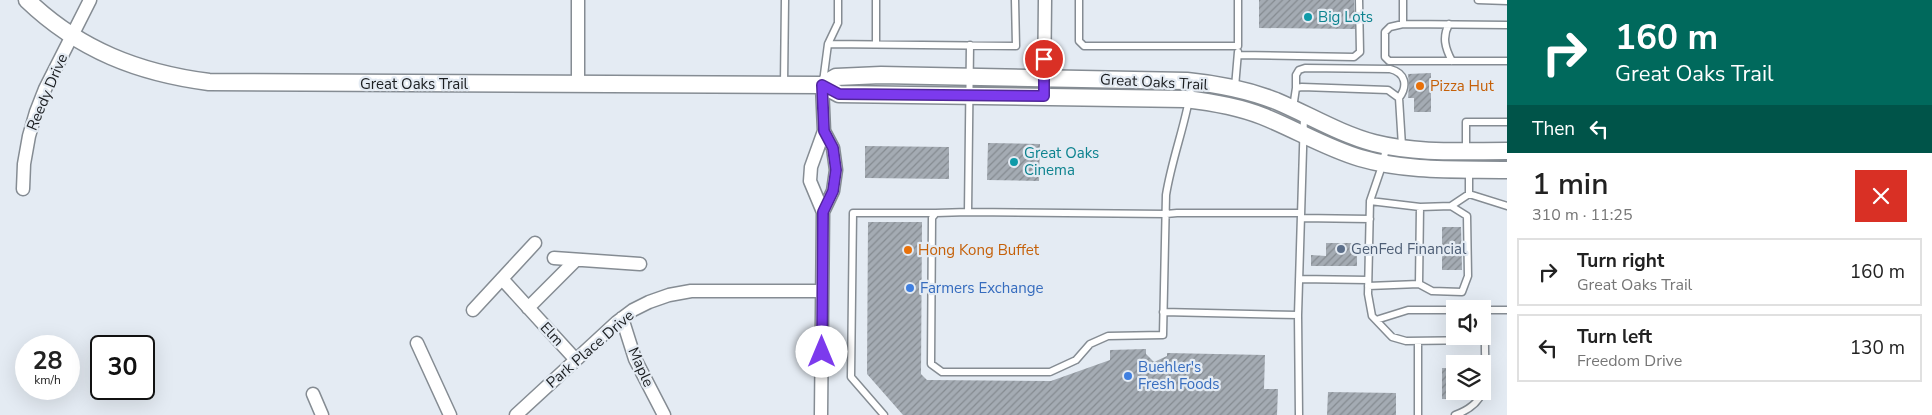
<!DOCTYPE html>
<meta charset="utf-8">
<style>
:root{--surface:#fff;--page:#f2f2f2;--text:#222;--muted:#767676;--line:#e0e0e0}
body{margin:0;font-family:"Nunito Sans",sans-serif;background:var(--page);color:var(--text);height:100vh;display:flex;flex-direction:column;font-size:19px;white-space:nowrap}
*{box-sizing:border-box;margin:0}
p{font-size:16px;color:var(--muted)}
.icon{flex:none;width:28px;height:28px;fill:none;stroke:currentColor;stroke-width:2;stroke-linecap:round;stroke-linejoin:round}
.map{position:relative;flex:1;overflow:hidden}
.panel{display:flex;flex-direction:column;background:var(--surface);width:425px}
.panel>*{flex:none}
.guide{background:#00695c;color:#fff;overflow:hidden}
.fabs{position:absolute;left:1446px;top:300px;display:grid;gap:10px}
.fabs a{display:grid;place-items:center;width:45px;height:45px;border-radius:0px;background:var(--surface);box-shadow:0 5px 20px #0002;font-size:25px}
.speed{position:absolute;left:15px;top:335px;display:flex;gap:10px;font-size:25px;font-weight:700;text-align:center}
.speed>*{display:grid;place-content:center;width:65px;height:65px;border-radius:50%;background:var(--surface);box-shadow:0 5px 20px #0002;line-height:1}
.speed small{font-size:12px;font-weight:400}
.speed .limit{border:2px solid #111;border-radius:8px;background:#fff;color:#111}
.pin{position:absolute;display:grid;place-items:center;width:42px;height:42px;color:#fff;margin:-21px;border:2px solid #fff;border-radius:50%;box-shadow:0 1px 5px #0007}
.me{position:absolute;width:55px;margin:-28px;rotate:0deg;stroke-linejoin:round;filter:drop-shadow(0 0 4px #0008)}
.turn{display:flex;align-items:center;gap:18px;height:105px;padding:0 25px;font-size:22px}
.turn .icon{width:65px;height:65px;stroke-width:2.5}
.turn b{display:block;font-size:35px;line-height:42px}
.then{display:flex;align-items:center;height:48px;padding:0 25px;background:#0003;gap:10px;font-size:19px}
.round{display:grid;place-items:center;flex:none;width:52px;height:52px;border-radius:0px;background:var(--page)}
.overview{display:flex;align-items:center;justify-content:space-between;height:85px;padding:0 25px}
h1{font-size:30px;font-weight:600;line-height:38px}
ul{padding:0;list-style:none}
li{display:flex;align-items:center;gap:15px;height:68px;margin:0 10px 8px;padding:0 15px;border:2px solid var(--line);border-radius:0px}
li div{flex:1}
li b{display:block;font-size:19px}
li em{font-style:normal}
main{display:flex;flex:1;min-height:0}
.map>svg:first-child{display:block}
.building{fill:url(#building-hatch)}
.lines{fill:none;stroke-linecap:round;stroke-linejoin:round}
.service-casing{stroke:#858c93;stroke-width:9}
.minor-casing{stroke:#858c93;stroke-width:15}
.tertiary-casing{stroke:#858c93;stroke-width:19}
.service{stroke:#fff;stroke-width:6}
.minor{stroke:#fff;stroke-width:12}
.tertiary{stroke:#fff;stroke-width:16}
.route-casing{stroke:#51269a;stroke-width:12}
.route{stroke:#7c3aed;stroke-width:9}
.culture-dot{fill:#0f9aa8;stroke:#e4ebf3;stroke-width:2}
.food-dot{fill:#e8710a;stroke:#e4ebf3;stroke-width:2}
.service-dot{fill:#5c6f8a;stroke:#e4ebf3;stroke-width:2}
.shop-dot{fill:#3f7fe0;stroke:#e4ebf3;stroke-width:2}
.labels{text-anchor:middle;stroke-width:4.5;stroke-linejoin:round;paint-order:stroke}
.culture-label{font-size:15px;fill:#0d838f;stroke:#e4ebf3;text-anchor:start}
.street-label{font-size:15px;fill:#1b1e21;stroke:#e4ebf3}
.food-label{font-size:15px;fill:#c56008;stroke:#e4ebf3;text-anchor:start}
.service-label{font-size:15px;fill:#4e5e75;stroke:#e4ebf3;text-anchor:start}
.shop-label{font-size:15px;fill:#366cbe;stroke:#e4ebf3;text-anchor:start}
</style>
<main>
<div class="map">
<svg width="1507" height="415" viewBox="0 0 1507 415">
<defs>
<pattern id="building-hatch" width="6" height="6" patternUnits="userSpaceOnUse" patternTransform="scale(1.25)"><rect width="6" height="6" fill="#a4abb3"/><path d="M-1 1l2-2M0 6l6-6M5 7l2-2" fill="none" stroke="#858b91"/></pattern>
</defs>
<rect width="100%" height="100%" fill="#e4ebf3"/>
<path class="building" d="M1259,0H1354L1355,29L1259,28Z
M1431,73V112H1414V98H1408L1409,84L1408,74Z
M988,143L1040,144L1039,181L987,180Z
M865,146L949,147V179L865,178Z
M868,222H922L921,374L927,380L1051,381L1110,360V350L1146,349V354L1154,362L1167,356V353L1265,355L1264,389H1278L1277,415H903L867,374Z
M1442,227H1461L1462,270H1442Z
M1326,243H1357V266H1311V255L1326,256Z
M1442,368H1455V399H1442Z
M1328,392L1396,393V415H1327Z"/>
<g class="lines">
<g class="service-casing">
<path id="service" d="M1079,0V41L1084,46H1238V0
M1403,0V24L1507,25
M1478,0L1507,1
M1403,24L1390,27L1385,32V57L1389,61H1507
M1449,24C1442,37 1445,48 1452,61
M828,44L1016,46L1015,0
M876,44V0
M970,45L968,212L936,213L932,218L931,364L942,372H1050L1076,360L1090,344L1108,336L1163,335L1166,195C1172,157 1187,121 1192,83
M1238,55L1354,57L1360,52L1359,0
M823,82L828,44L838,23V0
M784,84L785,0
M1235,87L1238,52
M1296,88V75L1299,70L1305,68L1390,69C1406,73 1408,86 1399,98
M1293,108L1296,88L1302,87L1388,90L1399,98L1402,146
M1386,147L1383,163L1370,201L1368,294L1372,316L1392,337L1406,341L1485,340C1484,375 1494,401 1455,415
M1466,151V122H1507
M1469,194L1507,206
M1370,201L1420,207
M1451,206L1467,216L1468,276L1462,292L1432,291L1419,284L1420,207L1451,206L1469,194V171
M968,212L1166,214L1177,213H1301
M1301,218L1370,219
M1299,279L1368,280
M1368,286L1419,284
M1482,310H1507
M1163,312L1298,315
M1376,320L1408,310H1455
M884,415L851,377L853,213H936
M1299,415L1298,315L1304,116
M1418,415V341"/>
</g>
<g class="minor-casing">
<path id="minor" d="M578,84V0
M1044,96L1045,0
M23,189L24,164L29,136L36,112L45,89L90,0
M823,212L810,181L811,167L824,131
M554,258L640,264
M503,280L576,360
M528,308L576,260
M473,310L535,243
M622,318L635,359L664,415
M417,343L450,415
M313,394L322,415
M516,415L617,322L633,310L649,302L669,295L691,291H822
M821,415L823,212L833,191L836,170L833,148L824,131L822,85"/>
</g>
<g class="tertiary-casing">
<path id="tertiary" d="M27,0C79,50 139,73 209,82L822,85L839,94L1185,99C1211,102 1237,106 1262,116C1295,129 1326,148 1360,158C1408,172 1458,169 1507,170
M822,85L836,77L881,75L1187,81C1217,84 1248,90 1276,101C1309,115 1340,134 1374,143C1417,154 1463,151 1507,151"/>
</g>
<use href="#service" class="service"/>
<use href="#minor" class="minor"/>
<use href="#tertiary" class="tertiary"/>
</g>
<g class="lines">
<g class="route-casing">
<path id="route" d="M822,352L823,212L833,191L836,170L833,148L824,131L822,85L839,94L1044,96V59"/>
</g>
<use href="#route" class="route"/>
</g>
<g class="culture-dot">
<circle cx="1308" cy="17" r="5"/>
<circle cx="1014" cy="162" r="5"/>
</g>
<g class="food-dot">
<circle cx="1420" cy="86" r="5"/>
<circle cx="908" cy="250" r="5"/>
</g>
<circle class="service-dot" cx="1341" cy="249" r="5"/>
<g class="shop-dot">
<circle cx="910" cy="288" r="5"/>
<circle cx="1128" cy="376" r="5"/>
</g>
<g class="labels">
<g class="culture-label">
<text x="1318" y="22">Big Lots</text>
<text x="1024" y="158">Great Oaks<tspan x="1024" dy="17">Cinema</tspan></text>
</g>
<g class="street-label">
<text transform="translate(1154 82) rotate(3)" y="5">Great Oaks Trail</text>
<text x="414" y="89">Great Oaks Trail</text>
<text transform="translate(47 92) rotate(-67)" y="5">Reedy Drive</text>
<text transform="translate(552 334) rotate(47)" y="5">Elm</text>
<text transform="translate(590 349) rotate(-41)" y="5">Park Place Drive</text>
<text transform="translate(641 367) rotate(66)" y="5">Maple</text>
</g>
<g class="food-label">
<text x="1430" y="91">Pizza Hut</text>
<text x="918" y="255">Hong Kong Buffet</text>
</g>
<g class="service-label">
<text x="1351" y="254">GenFed Financial</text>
</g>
<g class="shop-label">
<text x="920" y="293">Farmers Exchange</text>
<text x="1138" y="372">Buehler's<tspan x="1138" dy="17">Fresh Foods</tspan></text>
</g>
</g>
</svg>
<div class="fabs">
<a><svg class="icon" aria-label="sound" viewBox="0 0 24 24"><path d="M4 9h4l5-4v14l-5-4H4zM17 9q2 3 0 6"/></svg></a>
<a><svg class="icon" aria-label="layers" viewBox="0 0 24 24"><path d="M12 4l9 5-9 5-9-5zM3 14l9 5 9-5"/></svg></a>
</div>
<div class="speed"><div>28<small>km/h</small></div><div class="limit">30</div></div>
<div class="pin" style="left:1044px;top:59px;background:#d93025"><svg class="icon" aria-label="arrive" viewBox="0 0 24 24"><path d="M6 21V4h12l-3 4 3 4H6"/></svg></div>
<svg class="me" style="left:822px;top:352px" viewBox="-20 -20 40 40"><circle r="19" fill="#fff"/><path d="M0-13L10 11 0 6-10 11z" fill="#7c3aed"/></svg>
</div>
<section class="panel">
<div class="guide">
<div class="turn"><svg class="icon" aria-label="right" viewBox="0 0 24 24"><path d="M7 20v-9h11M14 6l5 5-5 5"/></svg><div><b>160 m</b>Great Oaks Trail</div></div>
<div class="then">Then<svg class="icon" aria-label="left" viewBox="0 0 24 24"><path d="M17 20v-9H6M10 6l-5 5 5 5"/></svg></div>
</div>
<div class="overview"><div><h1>1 min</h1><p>310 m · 11:25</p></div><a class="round" style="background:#d93025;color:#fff"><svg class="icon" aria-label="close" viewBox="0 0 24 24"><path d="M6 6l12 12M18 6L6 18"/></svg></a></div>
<ul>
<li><svg class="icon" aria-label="right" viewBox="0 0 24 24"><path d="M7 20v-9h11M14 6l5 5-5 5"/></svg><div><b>Turn right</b><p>Great Oaks Trail</p></div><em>160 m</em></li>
<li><svg class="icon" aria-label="left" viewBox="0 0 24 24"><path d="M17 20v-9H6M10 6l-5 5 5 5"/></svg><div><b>Turn left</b><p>Freedom Drive</p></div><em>130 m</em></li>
</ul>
</section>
</main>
